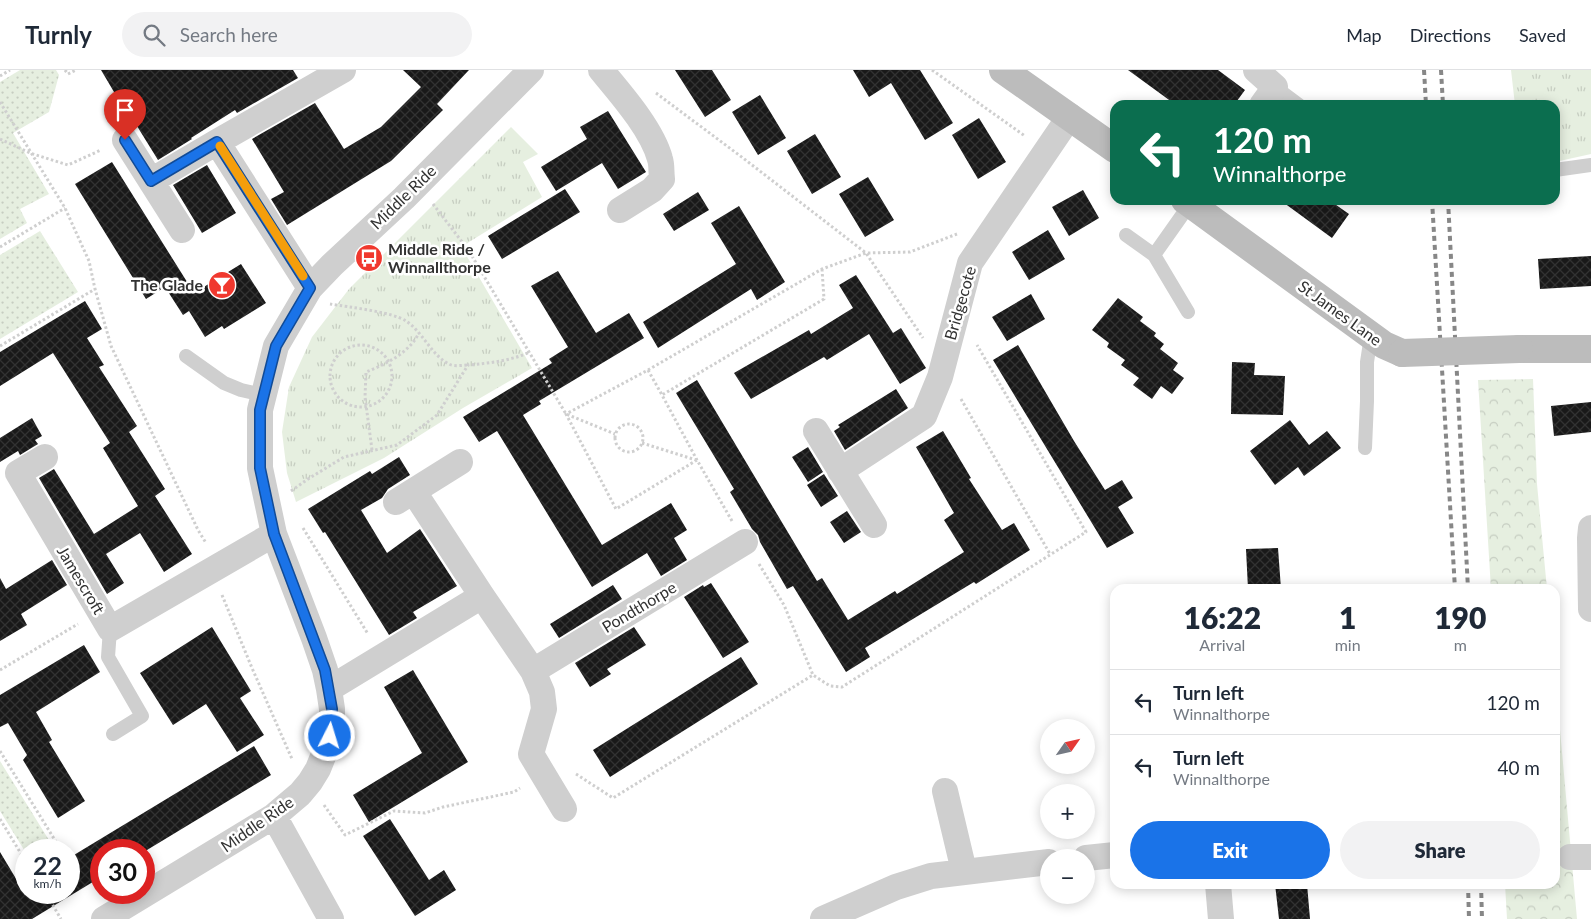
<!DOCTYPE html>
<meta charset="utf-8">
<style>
:root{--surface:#fff;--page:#f2f2f3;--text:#1f2937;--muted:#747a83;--line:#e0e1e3;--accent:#1a73e8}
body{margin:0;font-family:Lato,sans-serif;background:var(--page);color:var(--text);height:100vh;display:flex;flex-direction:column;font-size:19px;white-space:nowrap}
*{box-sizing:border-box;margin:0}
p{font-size:16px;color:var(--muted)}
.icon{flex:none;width:28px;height:28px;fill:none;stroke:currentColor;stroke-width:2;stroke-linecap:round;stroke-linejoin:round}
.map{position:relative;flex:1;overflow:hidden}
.panel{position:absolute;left:1110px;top:514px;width:450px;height:305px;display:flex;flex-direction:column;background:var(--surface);border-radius:15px;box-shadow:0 2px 12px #0003}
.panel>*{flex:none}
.banner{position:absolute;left:1110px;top:30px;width:450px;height:105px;border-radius:15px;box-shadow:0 2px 12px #0003;background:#0b6e4f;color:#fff;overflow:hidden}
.needle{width:32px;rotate:56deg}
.fabs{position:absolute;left:1040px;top:649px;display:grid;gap:10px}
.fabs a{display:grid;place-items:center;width:55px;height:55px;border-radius:50%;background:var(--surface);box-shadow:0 2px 12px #0003;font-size:25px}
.speed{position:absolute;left:15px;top:769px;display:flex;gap:10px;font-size:25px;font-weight:700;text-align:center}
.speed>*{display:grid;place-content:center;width:65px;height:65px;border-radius:50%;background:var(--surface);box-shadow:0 2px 12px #0003;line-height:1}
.speed small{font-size:12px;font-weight:400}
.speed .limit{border:8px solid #d22;background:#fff;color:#111}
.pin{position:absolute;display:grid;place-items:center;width:42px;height:42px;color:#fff;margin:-51px -21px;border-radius:50% 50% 50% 0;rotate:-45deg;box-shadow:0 0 5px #0007}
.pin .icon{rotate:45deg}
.me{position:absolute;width:55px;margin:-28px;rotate:5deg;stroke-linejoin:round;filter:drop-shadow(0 0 4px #0008)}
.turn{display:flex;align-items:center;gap:18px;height:105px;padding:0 20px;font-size:22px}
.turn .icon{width:65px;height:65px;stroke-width:2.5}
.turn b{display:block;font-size:35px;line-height:42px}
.eta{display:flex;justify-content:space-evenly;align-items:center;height:85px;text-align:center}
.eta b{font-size:30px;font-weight:800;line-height:35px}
.cta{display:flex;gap:10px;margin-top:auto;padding:10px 20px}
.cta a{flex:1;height:58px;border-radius:30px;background:var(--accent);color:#fff;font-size:20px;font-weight:800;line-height:58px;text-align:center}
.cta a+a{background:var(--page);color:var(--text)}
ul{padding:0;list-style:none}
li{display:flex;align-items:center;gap:15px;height:65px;padding:0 20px;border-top:1px solid var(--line)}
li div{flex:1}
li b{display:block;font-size:19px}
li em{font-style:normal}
header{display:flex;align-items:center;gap:30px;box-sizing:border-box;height:70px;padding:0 25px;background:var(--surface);border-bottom:1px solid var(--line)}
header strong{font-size:24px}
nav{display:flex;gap:28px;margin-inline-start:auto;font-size:18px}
.search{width:350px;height:45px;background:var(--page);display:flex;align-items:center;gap:12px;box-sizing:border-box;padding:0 18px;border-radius:28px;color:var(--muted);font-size:19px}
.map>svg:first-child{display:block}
.grass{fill:url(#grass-dots)}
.forest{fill:url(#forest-crowns)}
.park{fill:url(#park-tufts)}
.building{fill:url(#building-cross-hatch)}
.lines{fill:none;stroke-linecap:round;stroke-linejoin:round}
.path{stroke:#cfcfcf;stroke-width:3;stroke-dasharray:2.5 2.5;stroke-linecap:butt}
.lane{stroke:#cfcfcf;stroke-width:14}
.street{stroke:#cfcfcf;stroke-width:26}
.secondary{stroke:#bcbcbc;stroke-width:28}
.rail{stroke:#878787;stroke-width:4;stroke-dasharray:5 4;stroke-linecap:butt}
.secondary-bridge{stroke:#bcbcbc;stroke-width:28}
.route-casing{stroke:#114b97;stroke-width:12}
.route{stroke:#1a73e8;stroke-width:9}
.slow{stroke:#f59e0b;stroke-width:9}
.labels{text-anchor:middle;stroke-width:5;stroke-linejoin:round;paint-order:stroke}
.street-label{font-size:16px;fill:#323232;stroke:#fff}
.poi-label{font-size:16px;font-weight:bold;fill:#323232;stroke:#fff;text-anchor:start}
</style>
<header>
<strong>Turnly</strong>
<div class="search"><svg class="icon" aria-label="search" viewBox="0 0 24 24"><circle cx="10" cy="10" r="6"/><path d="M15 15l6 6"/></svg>Search here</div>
<nav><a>Map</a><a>Directions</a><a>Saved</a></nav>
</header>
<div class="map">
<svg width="1591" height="849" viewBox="0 0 1591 849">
<defs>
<pattern id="grass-dots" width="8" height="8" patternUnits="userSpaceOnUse" patternTransform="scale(1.25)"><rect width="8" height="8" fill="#e6efe0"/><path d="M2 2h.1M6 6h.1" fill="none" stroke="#c6cdc1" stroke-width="1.8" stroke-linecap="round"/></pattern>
<pattern id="forest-crowns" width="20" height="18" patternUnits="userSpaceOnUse" patternTransform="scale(1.25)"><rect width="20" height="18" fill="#e6efe0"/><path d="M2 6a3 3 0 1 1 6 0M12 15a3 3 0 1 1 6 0" fill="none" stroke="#c6cdc1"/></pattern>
<pattern id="park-tufts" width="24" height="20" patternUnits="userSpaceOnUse" patternTransform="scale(1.25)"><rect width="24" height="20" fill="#e6efe0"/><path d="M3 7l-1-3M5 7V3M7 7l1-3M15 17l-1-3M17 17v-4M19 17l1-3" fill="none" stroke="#c6cdc1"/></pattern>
<pattern id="building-cross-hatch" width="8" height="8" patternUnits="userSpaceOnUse" patternTransform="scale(1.25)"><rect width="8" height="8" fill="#191919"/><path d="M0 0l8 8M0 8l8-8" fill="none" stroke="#323232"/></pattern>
</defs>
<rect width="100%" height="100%" fill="#fff"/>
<path class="grass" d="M20,0H56L59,5L49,42L13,63L49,124L20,139L27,153L0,169V12Z
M40,161L78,222L0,269V185Z
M0,691L52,775L45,780H26V783L0,741Z"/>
<path class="forest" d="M1533,309L1537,414L1547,519H1491L1478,310Z
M1555,604L1577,849H1507L1505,814H1555Z"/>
<path class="park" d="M1511,0H1591V84L1555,92V35H1515Z
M511,57L538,84L523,92L542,127L469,172L462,178L532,298L463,338L384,388L296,432L287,403L282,362L289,317L312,267L349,219Z"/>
<path class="building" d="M101,0H293L298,8L237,43L235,40L191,68L192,69L158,90L132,48L130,49Z
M403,0H469L437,34L443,40L391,91L287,155L271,129L284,122L252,69L315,33L344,79L381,57L421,17Z
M675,0H712L731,30L705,47Z
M853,0H920L953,53L925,70L891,13L869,27Z
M1128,0H1218L1245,20L1234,35H1176Z
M760,25L786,68L758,85L732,42Z
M608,41L646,102L618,119L602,93L556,121L541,97L587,69L580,57Z
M979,48L1006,92L978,109L952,65Z
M815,64L841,107L812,124L787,81Z
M112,92L194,223L241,194L266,233L224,259L222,256L205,267L189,241L183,245L165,217L146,229L75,114Z
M207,95L236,143L202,163L173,115Z
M868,107L894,150L865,167L839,124Z
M565,119L580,142L502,189L488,166Z
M1083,120L1099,148L1069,166L1052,137Z
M698,122L709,140L674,161L663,144Z
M1280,130H1329L1349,144L1332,168Z
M739,136L785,212L757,230L751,219L658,278L643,252L736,194L711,153Z
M1048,160L1065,189L1029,210L1012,182Z
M1591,186V216L1540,219L1538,189Z
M558,201L596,263L629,243L644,268L539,331L541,334L523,345L602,475L671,433L687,460L674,468L687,490L661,506L647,483L592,517L497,361L479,372L463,347L552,293L549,289L568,277L531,216Z
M856,205L893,263L901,258L926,298L900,314L869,264L827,290L824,287L751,329L734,303L809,260L811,264L853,238L839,215Z
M1031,224L1045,249L1007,271L992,247Z
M1118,228L1143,247L1140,251L1156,263L1154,266L1164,274L1160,279L1178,293L1173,300L1184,308L1172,324L1161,316L1152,329L1133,315L1139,308L1121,295L1125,290L1107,277L1109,273L1092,260Z
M85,231L102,259L87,268L104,295L99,297L137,356L129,362L165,419L155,426L192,484L164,502L140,463L106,484L124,513L107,524L39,408L54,399L94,464L138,436L103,378L110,373L53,283L0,316V282Z
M1018,275L1074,371L1105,420L1122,410L1133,428L1118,437L1134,463L1107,478L993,290Z
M1232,292L1255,293L1254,305L1285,306L1283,345L1231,344Z
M697,310L817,511L822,508L848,550L895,521L897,524L964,482L944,450L954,443L916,377L943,361L971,408L969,409L1002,460L1014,453L1030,480L976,514L974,512L865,578L870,587L846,602L793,516L787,519L760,472L758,465L752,459L730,422L734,419L676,323Z
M896,319L908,338L845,380L834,361L840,357L838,355Z
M1591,332V362L1554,366L1551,336Z
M32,348L42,366L35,370L38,374L20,385L18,381L0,392V368Z
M1290,350L1309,375L1327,361L1341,378L1304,406L1298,397L1275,415L1250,381Z
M808,377L823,402L808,412L792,387Z
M399,387L410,405L388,419L382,428L361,440L387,483L420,459L457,516L413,542L417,548L389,565L325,462L323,463L308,439L370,401L372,404Z
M824,404L838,426L821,437L807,415Z
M847,441L861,462L844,473L830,452Z
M1278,478L1281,519H1248L1246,479Z
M52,490L67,515L21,544L27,555L0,571V508L6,519Z
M711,513L749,572L723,588L684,527L703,515L704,517Z
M613,515L622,529L559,568L550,554Z
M212,557L251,621L240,628L264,665L237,682L206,634L173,655L140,603Z
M634,557L646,575L607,599L611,604L590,617L575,593Z
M84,575L100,602L36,642L52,670L49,672L85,731L58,748L23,690L27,685L8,653L0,657V625Z
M741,587L758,614L610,707L593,680Z
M413,600L468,692L369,752L353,725L422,683L384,617Z
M254,676L271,705L147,780H101V807L32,849H0V782L24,822H69V788Z
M390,749L429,810L444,800L456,820L415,846L363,766Z
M1275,814H1307L1310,849H1279Z"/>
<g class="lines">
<path class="path" d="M65,0L68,4L76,0
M932,0L1025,66
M0,6L10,0
M656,23L743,88L866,183L923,268
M0,32L65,138L89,191L95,219L111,276L198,460L206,473
M0,69L30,83L68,95L101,80
M433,134L469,181L566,344L615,364
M0,177L65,138
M330,234C348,237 393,242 406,251C423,262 431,285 449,294C454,297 463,295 468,295
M330 306a31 31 0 1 1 62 0a31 31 0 1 1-62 0Z
M0,276L95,219
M648,300L662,325
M961,329L1050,484
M615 368a14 14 0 1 1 28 0a14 14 0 1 1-28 0Z
M642,373L696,390
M372,380L365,327L366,302C386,294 409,283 419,263
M697,390L616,439L566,344L648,300L822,199L866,183L910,182L957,164
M291,421L308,409L344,387L397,375L437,345L468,295C490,293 510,291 530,282
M732,451L697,390L662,325L824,229L822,199
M303,458L368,564
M759,494L784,535L813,605
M222,525L252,598L292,689
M0,600L78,554
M0,681L61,780
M576,704L613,728L813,605L830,616L842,617L1086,462L977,275
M324,735L345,765L394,741L425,743L443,737L514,722L520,718
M0,749L26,792
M45,822L61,849"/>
<path class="lane" d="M1275,17L1299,35
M1555,100L1591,95
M1126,165L1154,185
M1188,242L1154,185L1190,134
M186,286L224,313L241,320L263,325
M1365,378L1367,331V292L1371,266
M110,559L108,587L142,646L113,664"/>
<path class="street" d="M601,0C620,23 652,59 660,89C662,95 661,102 662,109L652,120L620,140
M1256,0L1275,17L1262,35
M125,70L182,160
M217,72L310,218
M151,111L217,72L343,0
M816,361L874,455
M45,387L18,403L110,559L274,464
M840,401L924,346L940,307L970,193L1070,46
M414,422L482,526L533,601L542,622L544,639L531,684L564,739
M396,432L460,392
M1591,458L1590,468L1591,539
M533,601L745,472
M329,619L482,526
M945,721L964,801
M274,746L331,849
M1570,787H1591
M1086,788L1115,785
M1218,814L1221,849
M104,849L274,746L300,724L310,712L318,699L324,684L330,667L332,652V639L329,619L325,600L314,568L274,464L260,398V340L276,276L310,218L332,195L404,128L531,0
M823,849L896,817L931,806L1049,792"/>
<path class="secondary" d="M1003,0L1115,79
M1185,130L1384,275L1402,283
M1519,279H1591"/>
<path class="rail" d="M1424,0L1426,35
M1441,0L1443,35
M1432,130L1455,519
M1448,130L1468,519
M1468,814L1469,849
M1481,814L1482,849"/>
<path class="secondary-bridge" d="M1402,283L1519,279"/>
</g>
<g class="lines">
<g class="route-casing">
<path id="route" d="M125,70L151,111L217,72L310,218L276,276L260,340V398L274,464L325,600L332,639L330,666"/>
</g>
<use href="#route" class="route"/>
<path class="slow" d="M220,76L303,206"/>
</g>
<defs>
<g id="bus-disc" transform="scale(1.4375)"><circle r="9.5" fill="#f0382e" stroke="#fff"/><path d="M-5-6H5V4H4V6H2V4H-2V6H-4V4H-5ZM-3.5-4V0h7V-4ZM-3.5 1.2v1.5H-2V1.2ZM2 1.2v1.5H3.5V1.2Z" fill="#fff"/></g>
<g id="bar-disc" transform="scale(1.4375)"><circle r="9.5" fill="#f0382e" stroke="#fff"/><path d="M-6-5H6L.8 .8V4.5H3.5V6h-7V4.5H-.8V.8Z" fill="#fff"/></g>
</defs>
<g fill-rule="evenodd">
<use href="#bus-disc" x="369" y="188"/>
<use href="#bar-disc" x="222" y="215"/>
</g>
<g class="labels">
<g class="street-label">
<text transform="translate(403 127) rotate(-44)" y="6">Middle Ride</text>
<text transform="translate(960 233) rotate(-74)" y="6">Bridgecote</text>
<text transform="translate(1340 243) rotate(36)" y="6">St James Lane</text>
<text transform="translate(81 510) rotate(59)" y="6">Jamescroft</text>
<text transform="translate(639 537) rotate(-31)" y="6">Pondthorpe</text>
<text transform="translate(257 754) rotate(-35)" y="6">Middle Ride</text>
</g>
<g class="poi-label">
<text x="388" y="185">Middle Ride /<tspan x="388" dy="18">Winnallthorpe</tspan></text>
<text x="203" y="221" text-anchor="end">The Glade</text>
</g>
</g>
</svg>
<div class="fabs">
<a><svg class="needle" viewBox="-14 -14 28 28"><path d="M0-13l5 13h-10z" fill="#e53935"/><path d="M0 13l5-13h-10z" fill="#747a83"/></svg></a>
<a>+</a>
<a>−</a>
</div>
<div class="speed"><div>22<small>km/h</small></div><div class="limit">30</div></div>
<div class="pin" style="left:125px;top:70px;background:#d93025"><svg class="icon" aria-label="arrive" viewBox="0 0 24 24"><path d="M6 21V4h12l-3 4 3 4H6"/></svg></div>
<svg class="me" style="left:330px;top:666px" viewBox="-20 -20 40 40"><circle r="17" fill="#1a73e8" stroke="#fff" stroke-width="3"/><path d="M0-11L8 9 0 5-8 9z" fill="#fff"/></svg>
<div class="banner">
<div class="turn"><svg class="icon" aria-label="left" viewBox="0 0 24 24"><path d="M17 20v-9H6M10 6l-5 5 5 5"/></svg><div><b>120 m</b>Winnalthorpe</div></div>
</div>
<section class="panel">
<div class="eta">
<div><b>16:22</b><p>Arrival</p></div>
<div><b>1</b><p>min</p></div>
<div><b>190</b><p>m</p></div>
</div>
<ul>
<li><svg class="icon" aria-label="left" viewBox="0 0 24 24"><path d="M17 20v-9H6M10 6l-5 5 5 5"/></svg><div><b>Turn left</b><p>Winnalthorpe</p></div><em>120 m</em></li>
<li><svg class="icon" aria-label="left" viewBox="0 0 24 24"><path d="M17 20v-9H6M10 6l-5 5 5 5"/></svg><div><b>Turn left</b><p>Winnalthorpe</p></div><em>40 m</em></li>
</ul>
<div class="cta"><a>Exit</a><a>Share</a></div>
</section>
</div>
